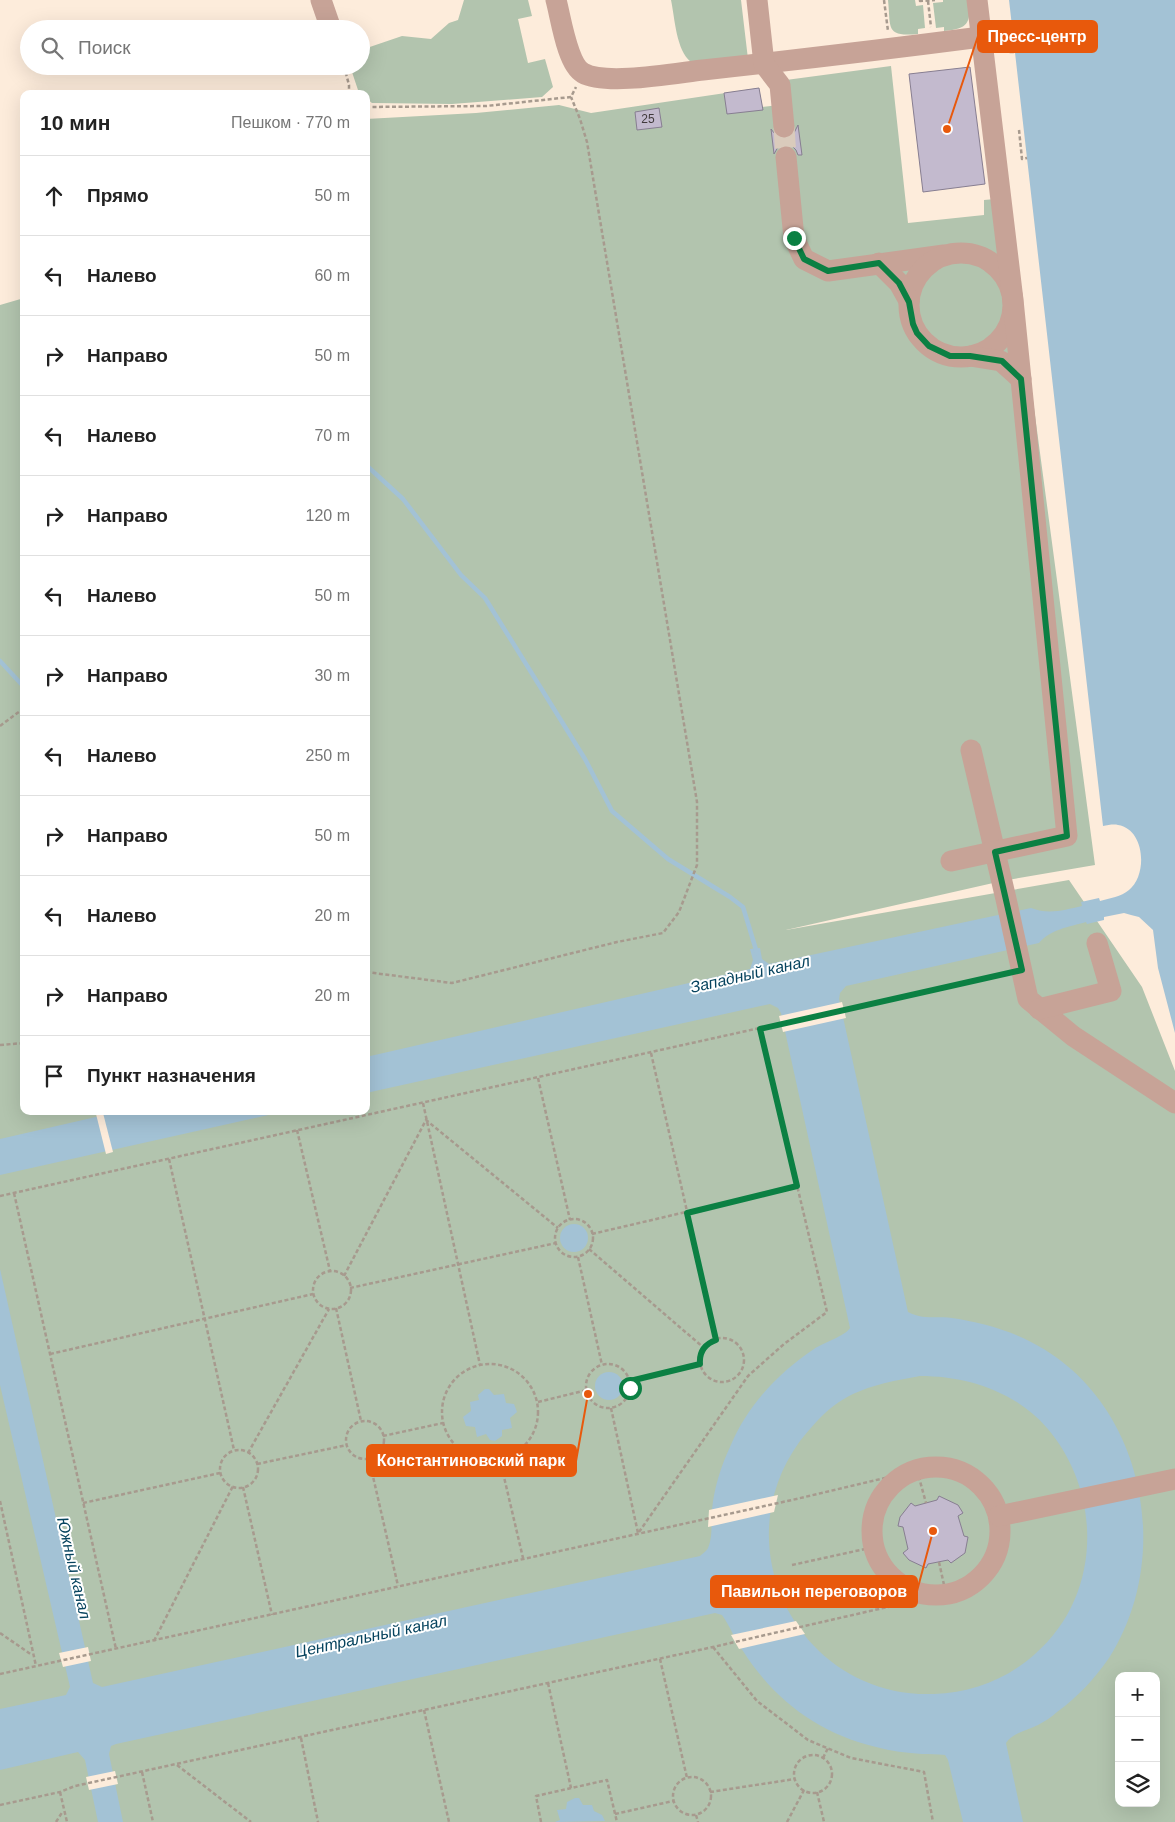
<!DOCTYPE html>
<html lang="ru">
<head>
<meta charset="utf-8">
<style>
	:root { --surface:#fff; --page:#f6f6f6; --text:#222; --muted:#767676; --line:#e0e0e0 }
	body { margin:0; font-family:Arial,sans-serif; background:var(--page); color:var(--text) }
	.controls { position:absolute; right:15px; bottom:15px; display:grid; overflow:hidden; border-radius:10px; box-shadow:0 5px 20px #0002 }
	.controls button { width:45px; height:45px; display:grid; place-items:center; padding:0; border:0; border-bottom:1px solid var(--line); background:var(--surface); color:var(--text); font:25px sans-serif }
	.stop { position:absolute; width:15px; height:15px; margin:-11px; border:4px solid #0b8043; border-radius:50%; background:#fff }
	.stop.end { background:#0b8043; border-color:#fff; box-shadow:0 1px 5px #0008 }
	.list { margin:0; padding:0; list-style:none }
	h2 { display:flex; justify-content:space-between; align-items:center; height:65px; margin:0; padding:0 20px; font-size:21px }
	h2 small { font-size:16px; font-weight:400; color:var(--muted) }
	.list li { display:grid; grid-template-columns:32px 1fr auto; gap:15px; align-items:center; box-sizing:border-box; height:80px; padding:0 20px; border-top:1px solid var(--line) }
	.list b { display:block; font-size:19px; white-space:nowrap }
	.list em { font-size:16px; font-style:normal; color:var(--muted) }
	.icon { flex:none; width:28px; height:28px; fill:none; stroke:currentColor; stroke-width:2; stroke-linecap:round; stroke-linejoin:round }
	.map { position:relative; flex:none; width:1175px; height:1822px; overflow:hidden }
	.search { position:absolute; background:var(--surface); box-shadow:0 5px 20px #0002; left:20px; top:20px; width:350px; height:55px; display:flex; align-items:center; gap:12px; box-sizing:border-box; padding:0 18px; border-radius:28px; color:var(--muted); font-size:19px }
	.panel { position:absolute; background:var(--surface); box-shadow:0 5px 20px #0002; left:20px; top:90px; width:350px; height:1025px; border-radius:10px }
	.map>svg:first-child { display:block }
	.green { fill:#b2c4ae; fill-rule:evenodd }
	.water { fill:#a3c2d5; fill-rule:evenodd }
	.pier { fill:#fdecdb }
	.lines { fill:none; stroke-linecap:round; stroke-linejoin:round }
	.stream { stroke:#a3c2d5; stroke-width:4.5 }
	.building { fill:#c3bace; stroke:#877e91 }
	.minor-tunnel { stroke:#dacbbc; stroke-width:21; stroke-dasharray:21 11; stroke-linecap:butt }
	.path { stroke:#a79a8e; stroke-width:2.5; stroke-dasharray:4 2.5; stroke-linecap:butt }
	.minor { stroke:#c7a397; stroke-width:21 }
	.route { stroke:#0b8043; stroke-width:6 }
	.labels { text-anchor:middle; dominant-baseline:central; stroke-width:4; stroke-linejoin:round; paint-order:stroke }
	.number-label { font-size:12px; fill:#413a3c }
	.water-label { font-size:16px; font-style:italic; fill:#06435e; stroke:#fff }
	.leader { fill:none; stroke:#e8590c; stroke-width:2 }
	.callout-dot { fill:#e8590c; stroke:#fff; stroke-width:2 }
	.callout { fill:#e8590c; stroke:#e8590c; stroke-width:2 }
	.callout-label { font-size:16px; text-anchor:middle; font-weight:bold; fill:#fff }
</style>
</head>
<body>
<div class="map">
<svg width="1175" height="1822" viewBox="0 0 1175 1822">
	<rect width="100%" height="100%" fill="#fdecdb"/>
	<g class="green">
		<path d="M464 0H528L532 16 518 19 528 63 545 59 553 87 542 97 452 104 372 103 366 98V94L359 93 350 66H361V50L402 36 431 39 449 23 458 20Z"/>
		<path d="M671 0H741L748 59 691 62C676 50 675 19 671 0Z"/>
		<path d="M888 0H915L916 6 923 5 925 28 918 29V34C885 37 891 28 888 0Z"/>
		<path d="M943 0H969C971 23 968 29 944 31V27L936 28 933 3 943 2Z"/>
		<path d="M891 66 908 223 984 215V200L1006 198 1095 865 1002 881 786 930 1069 880 1142 987 1175 1071V1822H0V305L24 298V1111H366V119L476 113 559 105 591 113 759 88 762 107 788 104 786 80ZM1119 1676H1156V1803H1119Z"/>
	</g>
	<g class="water">
		<path d="M1009 0H1175V1033L1158 968 1153 930 1139 917 1131 915 1124 913 1104 917V920L1087 924 1086 922C1069 927 1051 929 1039 943L846 986 840 993 839 999 908 1312C923 1320 935 1316 952 1318 979 1322 1006 1329 1031 1342 1144 1399 1175 1555 1109 1658 1095 1678 1078 1697 1057 1712 1052 1717 1045 1721 1038 1725 1028 1730 1012 1733 1006 1743L1023 1822H963L948 1760 945 1755C937 1754 930 1754 922 1754 907 1753 891 1751 876 1747 819 1733 775 1701 743 1651 735 1640 730 1626 722 1615L715 1613 116 1744 111 1746 109 1754 123 1822H98L85 1760 78 1752 0 1770V1709L66 1695 70 1687 0 1385V1269L93 1683 102 1687 700 1556C703 1553 707 1551 708 1548 713 1537 711 1521 712 1510 714 1488 721 1466 730 1447 747 1406 777 1374 814 1349 823 1343 845 1336 850 1328L781 1013 778 1008 770 1004 366 1093V1057L750 969 753 960 750 949 760 948 762 959 769 964 1031 908C1049 915 1064 910 1082 906L1081 902 1099 898 1100 901C1110 898 1121 897 1129 890 1148 875 1145 829 1118 825 1114 824 1108 825 1103 826ZM920 1376C966 1376 1015 1391 1047 1428 1103 1493 1102 1596 1035 1654 1007 1679 972 1693 934 1694 802 1699 721 1549 800 1441 811 1427 824 1412 839 1402 863 1386 892 1381 920 1376Z"/>
		<path d="M122 1111H286L0 1175V1139Z"/>
		<circle cx="574" cy="1238" r="14"/>
		<circle cx="609" cy="1386" r="14"/>
		<path d="M485 1389H489L494 1395 504 1394 506 1403 514 1404 517 1412 510 1418 512 1428 502 1430V1436L495 1441 490 1440 486 1434 477 1437 475 1427 466 1426 463 1417 471 1411 470 1402 479 1400 478 1395Z"/>
		<path d="M575 1798H579L583 1805H592L594 1811 602 1815 605 1821 555 1822 560 1820 557 1810 566 1809 567 1802Z"/>
	</g>
	<g class="pier">
		<path d="M842 1002 846 1018 783 1032 779 1016Z"/>
		<path d="M103 1113 113 1152 106 1154 96 1114Z"/>
		<path d="M778 1495 774 1512 708 1527 709 1510Z"/>
		<path d="M796 1621 805 1634 739 1649 731 1635Z"/>
		<path d="M88 1647 91 1661 63 1667 59 1653Z"/>
		<path d="M115 1771 118 1784 89 1790 86 1777Z"/>
	</g>
	<g class="lines">
		<g class="stream">
			<path d="M366 465 403 499 461 575 485 598 585 759 612 811 668 859 730 897 743 907 757 953"/>
			<path d="M0 661 24 687"/>
		</g>
	</g>
	<g class="building">
		<path d="M970 67 985 184 923 192 909 74Z"/>
		<path d="M759 88 763 110 727 114 724 93Z"/>
		<path d="M659 108 662 127 637 130 635 112Z"/>
		<path d="M798 125 802 155H798L796 150 792 146 785 145 778 147 774 154 771 129 778 138 786 139 792 137Z"/>
		<path d="M939 1496 958 1505 963 1513 958 1516 964 1536 968 1537 965 1553 951 1563 948 1560 928 1564 926 1568 909 1560 903 1553 908 1549 903 1527 898 1526 900 1517 911 1503 915 1506 937 1500Z"/>
	</g>
	<g class="lines">
		<path class="minor-tunnel" d="M784 127 786 157"/>
		<g class="path">
			<path d="M884 0 888 31"/>
			<path d="M920 0V1L935 0"/>
			<path d="M928 1 931 27"/>
			<path d="M1007 26 1010 52H1015"/>
			<path d="M344 66 349 85V94"/>
			<path d="M366 107 486 106 571 97 576 87"/>
			<path d="M1019 130 1022 159 1027 158"/>
			<path d="M0 726 24 708"/>
			<path d="M366 972 452 983 617 942 663 933 679 912 697 865V802L587 142 580 119 571 97"/>
			<path d="M0 1045 24 1043"/>
			<path d="M651 1053 716 1339"/>
			<path d="M538 1078 570 1220"/>
			<path d="M423 1103 480 1365"/>
			<path d="M297 1130 330 1271"/>
			<path d="M169 1159 234 1450"/>
			<path d="M14 1193 116 1649"/>
			<path d="M0 1196 1004 974"/>
			<circle cx="574" cy="1238" r="19"/>
			<path d="M592 1234 797 1186"/>
			<path d="M589 1249 704 1348"/>
			<path d="M578 1257 602 1365"/>
			<circle cx="332" cy="1290" r="19"/>
			<path d="M344 1276 426 1120 558 1228"/>
			<path d="M350 1288 556 1243"/>
			<path d="M336 1308 361 1421"/>
			<circle cx="722" cy="1360" r="22"/>
			<path d="M50 1354 313 1294"/>
			<circle cx="490" cy="1412" r="48"/>
			<circle cx="608" cy="1386" r="22"/>
			<path d="M630 1381 700 1364"/>
			<path d="M538 1402 587 1390"/>
			<path d="M611 1408 638 1533"/>
			<circle cx="365" cy="1440" r="19"/>
			<path d="M383 1436 443 1423"/>
			<circle cx="239" cy="1469" r="19"/>
			<path d="M248 1453 329 1309"/>
			<path d="M369 1459 398 1586"/>
			<path d="M500 1460 523 1558"/>
			<path d="M257 1464 347 1445"/>
			<path d="M917 1470 926 1503"/>
			<path d="M243 1487 272 1615"/>
			<path d="M0 1501 36 1666"/>
			<path d="M83 1503 220 1473"/>
			<path d="M639 1532 748 1376 784 1344 827 1312 760 1029"/>
			<path d="M939 1562 946 1594"/>
			<path d="M792 1565 874 1547"/>
			<path d="M0 1633 32 1655"/>
			<path d="M154 1641 233 1486"/>
			<path d="M713 1647 757 1701 808 1740 851 1758 924 1772 933 1822"/>
			<path d="M660 1659 687 1778"/>
			<path d="M0 1674 792 1500 910 1472"/>
			<path d="M548 1683 571 1788"/>
			<path d="M424 1710 449 1822"/>
			<path d="M301 1738 318 1822"/>
			<circle cx="813" cy="1774" r="19"/>
			<path d="M823 1758 828 1748"/>
			<path d="M177 1765 251 1822"/>
			<path d="M142 1772 153 1822"/>
			<circle cx="692" cy="1796" r="19"/>
			<path d="M60 1792 67 1822"/>
			<path d="M710 1792 795 1779"/>
			<path d="M817 1792 824 1822"/>
			<path d="M0 1805 60 1792 75 1786 713 1647 940 1595"/>
			<path d="M615 1814 673 1801"/>
			<path d="M696 1815 698 1822"/>
			<path d="M56 1822 63 1811"/>
			<path d="M541 1822 536 1796 607 1780 617 1822"/>
			<path d="M787 1822 804 1790"/>
		</g>
		<g class="minor">
			<path d="M321 0 331 29"/>
			<path d="M556 0C561 18 567 64 583 73 606 86 676 73 703 70 796 60 888 49 981 37"/>
			<path d="M757 0 764 64 780 85 784 127"/>
			<path d="M786 157 794 238 804 259 828 271 944 255"/>
			<circle cx="961" cy="305" r="52"/>
			<path d="M879 263 899 283 909 301"/>
			<path d="M970 356 1001 361 1021 379"/>
			<path d="M971 750 1006 899 1028 999 1073 1036 1175 1103"/>
			<path d="M951 861 1067 836 1013 300 977 0"/>
			<path d="M1039 1009 1111 991 1097 943"/>
			<circle cx="936" cy="1531" r="64"/>
			<path d="M999 1516 1175 1479"/>
		</g>
	</g>
	<g class="lines">
		<path class="route" d="M630 1388V1381L700 1364C699 1352 705 1344 716 1340L687 1213 797 1186 760 1029 1022 970 995 852 1067 836 1021 379 1002 361 970 356H950L929 346 917 333 913 324 909 302 899 283 879 263 828 271 804 259 794 238"/>
	</g>
	<g class="labels">
		<g class="number-label">
			<text x="648" y="119">25</text>
		</g>
		<g class="water-label">
			<text transform="translate(750 974) rotate(-13)">Западный канал</text>
			<text transform="translate(74 1568) rotate(77)">Южный канал</text>
			<text transform="translate(371 1636) rotate(-12)">Центральный канал</text>
		</g>
	</g>
	<path class="leader" d="M947 129L978 36M588 1394L576 1461M933 1531L917 1591"/>
	<g class="callout-dot">
		<circle cx="947" cy="129" r="5"/>
		<circle cx="588" cy="1394" r="5"/>
		<circle cx="933" cy="1531" r="5"/>
	</g>
	<g class="callout">
		<rect x="978" y="21" width="119" height="31" rx="5"/>
		<rect x="367" y="1445" width="209" height="31" rx="5"/>
		<rect x="711" y="1576" width="206" height="31" rx="5"/>
	</g>
	<g class="callout-label">
		<text x="1037" y="42">Пресс-центр</text>
		<text x="471" y="1466">Константиновский парк</text>
		<text x="814" y="1597">Павильон переговоров</text>
	</g>
</svg>
<div class="controls">
<button>+</button>
<button>−</button>
<button><svg class="icon" aria-label="layers" viewBox="0 0 24 24"><path d="M12 4l9 5-9 5-9-5zM3 14l9 5 9-5"/></svg></button>
</div>
<div class="stop" style="left:630px;top:1388px"></div>
<div class="stop end" style="left:794px;top:238px"></div>
<div class="search"><svg class="icon" aria-label="search" viewBox="0 0 24 24"><circle cx="10" cy="10" r="6"/><path d="M15 15l6 6"/></svg>Поиск</div>
<section class="panel">
<h2>10 мин<small>Пешком · 770 m</small></h2>
<ul class="list">
<li><svg class="icon" aria-label="ahead" viewBox="0 0 24 24"><path d="M12 20V5M6 11l6-6 6 6"/></svg><div><b>Прямо</b></div><em>50 m</em></li>
<li><svg class="icon" aria-label="left" viewBox="0 0 24 24"><path d="M17 20v-9H6M10 6l-5 5 5 5"/></svg><div><b>Налево</b></div><em>60 m</em></li>
<li><svg class="icon" aria-label="right" viewBox="0 0 24 24"><path d="M7 20v-9h11M14 6l5 5-5 5"/></svg><div><b>Направо</b></div><em>50 m</em></li>
<li><svg class="icon" aria-label="left" viewBox="0 0 24 24"><path d="M17 20v-9H6M10 6l-5 5 5 5"/></svg><div><b>Налево</b></div><em>70 m</em></li>
<li><svg class="icon" aria-label="right" viewBox="0 0 24 24"><path d="M7 20v-9h11M14 6l5 5-5 5"/></svg><div><b>Направо</b></div><em>120 m</em></li>
<li><svg class="icon" aria-label="left" viewBox="0 0 24 24"><path d="M17 20v-9H6M10 6l-5 5 5 5"/></svg><div><b>Налево</b></div><em>50 m</em></li>
<li><svg class="icon" aria-label="right" viewBox="0 0 24 24"><path d="M7 20v-9h11M14 6l5 5-5 5"/></svg><div><b>Направо</b></div><em>30 m</em></li>
<li><svg class="icon" aria-label="left" viewBox="0 0 24 24"><path d="M17 20v-9H6M10 6l-5 5 5 5"/></svg><div><b>Налево</b></div><em>250 m</em></li>
<li><svg class="icon" aria-label="right" viewBox="0 0 24 24"><path d="M7 20v-9h11M14 6l5 5-5 5"/></svg><div><b>Направо</b></div><em>50 m</em></li>
<li><svg class="icon" aria-label="left" viewBox="0 0 24 24"><path d="M17 20v-9H6M10 6l-5 5 5 5"/></svg><div><b>Налево</b></div><em>20 m</em></li>
<li><svg class="icon" aria-label="right" viewBox="0 0 24 24"><path d="M7 20v-9h11M14 6l5 5-5 5"/></svg><div><b>Направо</b></div><em>20 m</em></li>
<li><svg class="icon" aria-label="arrive" viewBox="0 0 24 24"><path d="M6 21V4h12l-3 4 3 4H6"/></svg><div><b>Пункт назначения</b></div></li>
</ul>
</section>
</div>
</body>
</html>
